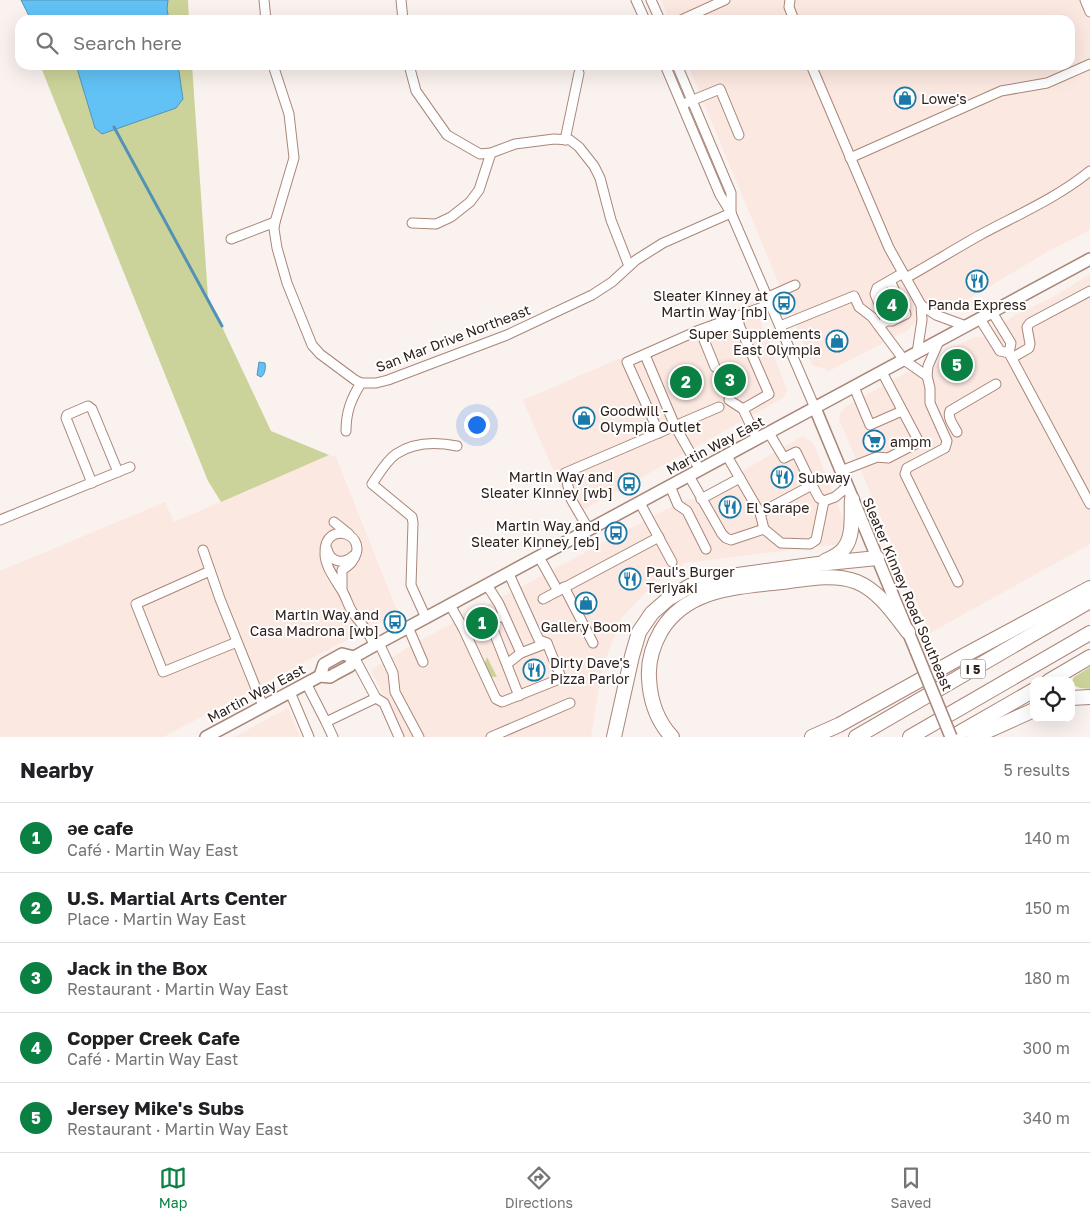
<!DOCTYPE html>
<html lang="en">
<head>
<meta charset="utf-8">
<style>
	:root { --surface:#fff; --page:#f6f6f6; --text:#202124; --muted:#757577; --line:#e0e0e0; --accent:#0b8043 }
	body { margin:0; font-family:"Golos Text",sans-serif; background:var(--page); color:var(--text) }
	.controls { position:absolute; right:15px; bottom:15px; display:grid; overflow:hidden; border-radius:10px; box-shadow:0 5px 20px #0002 }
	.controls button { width:45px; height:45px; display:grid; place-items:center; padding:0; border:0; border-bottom:1px solid var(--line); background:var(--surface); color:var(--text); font:25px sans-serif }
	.you { position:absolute; left:476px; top:424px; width:18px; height:18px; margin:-12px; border:4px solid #fff; border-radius:50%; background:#1a73e8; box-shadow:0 0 0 8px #1a73e833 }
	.badge { display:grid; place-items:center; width:32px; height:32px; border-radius:50%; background:var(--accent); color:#fff; font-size:16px; font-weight:700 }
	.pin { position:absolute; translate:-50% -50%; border:2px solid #fff; box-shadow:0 1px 5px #0006 }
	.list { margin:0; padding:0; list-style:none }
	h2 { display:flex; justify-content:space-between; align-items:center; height:65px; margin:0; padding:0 20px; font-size:21px }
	h2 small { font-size:16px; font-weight:400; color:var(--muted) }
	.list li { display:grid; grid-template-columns:32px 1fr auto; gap:15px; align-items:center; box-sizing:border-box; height:70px; padding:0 20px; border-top:1px solid var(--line) }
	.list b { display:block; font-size:19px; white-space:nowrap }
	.list p { margin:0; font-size:16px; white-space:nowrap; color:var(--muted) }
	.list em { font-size:16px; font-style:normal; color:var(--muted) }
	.icon { flex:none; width:28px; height:28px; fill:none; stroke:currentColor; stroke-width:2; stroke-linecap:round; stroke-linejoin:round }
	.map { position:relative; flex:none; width:1090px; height:737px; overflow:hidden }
	.search { position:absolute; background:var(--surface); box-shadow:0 5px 20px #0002; left:15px; right:15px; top:15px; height:55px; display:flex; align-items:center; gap:12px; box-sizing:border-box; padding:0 18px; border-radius:15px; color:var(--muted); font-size:19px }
	.sheet { height:415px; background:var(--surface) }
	nav { display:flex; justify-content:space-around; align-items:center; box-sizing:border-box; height:70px; border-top:1px solid var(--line); background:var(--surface); font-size:14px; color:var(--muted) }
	nav a { display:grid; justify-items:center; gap:2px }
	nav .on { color:var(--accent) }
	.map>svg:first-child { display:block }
	.built { fill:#fbe8e1 }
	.green { fill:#ccd39a }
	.water { fill:#62c2f5; stroke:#5392b4 }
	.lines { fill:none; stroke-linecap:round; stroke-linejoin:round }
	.stream { stroke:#5392b4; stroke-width:3 }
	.minor-tunnel { stroke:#d1c8c5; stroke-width:9; stroke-dasharray:9 4.5; stroke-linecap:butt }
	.minor-casing { stroke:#a98678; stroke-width:11 }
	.major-casing { stroke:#a98678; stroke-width:14 }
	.highway-casing { stroke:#a98678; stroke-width:16 }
	.minor { stroke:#fff; stroke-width:9 }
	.major { stroke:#fff; stroke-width:11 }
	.highway { stroke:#fff; stroke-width:14 }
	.major-bridge-casing { stroke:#a98678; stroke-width:14; stroke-linecap:butt }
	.major-bridge { stroke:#fff; stroke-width:11 }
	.labels { text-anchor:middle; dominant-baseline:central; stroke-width:4; stroke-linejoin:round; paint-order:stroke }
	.shield { fill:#fff; stroke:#6d6460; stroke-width:1 }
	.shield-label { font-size:12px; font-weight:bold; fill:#2f211c }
	.poi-label { font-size:14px; fill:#2f211c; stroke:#fff; text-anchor:start }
	.street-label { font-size:14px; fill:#2f211c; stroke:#fff }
</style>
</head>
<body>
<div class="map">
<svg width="1090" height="737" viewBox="0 0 1090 737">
	<rect width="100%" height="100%" fill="#faf2ef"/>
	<g class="built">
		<path d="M661 0H1090V230L1049 251 953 308 936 310 932 317 914 323 908 330 827 372 826 369 813 366 688 65H1070V20H669Z"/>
		<path d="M1090 274V544L930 633 842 426 839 420 840 413 845 407 907 372H913L918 375 932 369 952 348 974 337H983L1015 315 1053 297Z"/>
		<path d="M753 301 787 390 783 398 573 516 523 400Z"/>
		<path d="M803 437 812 442 815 447 844 521V534L840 544 685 563 654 584 621 618 602 669 591 737H404L371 670 412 645 680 502 697 498 799 438Z"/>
		<path d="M329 455 336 457 398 613 163 737H0V571L165 502 174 522Z"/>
		<path d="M288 708 300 737H234Z"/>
	</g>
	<g class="green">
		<path d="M168 0H188L189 20H169L167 9Z"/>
		<path d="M40 65H76L95 128 102 134 176 108 183 99 178 65H192L208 297 271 431 329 455 221 502 208 481Z"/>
		<path d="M487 657 497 677H485L482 671Z"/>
		<path d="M1090 667V689L1080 688 1073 685 1072 681 1074 677Z"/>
	</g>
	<g class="water">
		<path d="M21 0H168L167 9 169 20H31Z"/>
		<path d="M76 65H178L183 99 176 108 102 134 95 128Z"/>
		<path d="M259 362 265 363C266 367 265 375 261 377L257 375Z"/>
	</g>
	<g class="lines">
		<path class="stream" d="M114 127 222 326"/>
		<path class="minor-tunnel" d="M715 367 729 400"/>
		<g class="minor-casing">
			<g id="minor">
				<path d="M264 0 266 20"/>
				<path d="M401 0 403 20"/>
				<path d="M636 0 645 20"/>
				<path d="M651 0 660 20"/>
				<path d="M790 0 789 7 794 20"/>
				<path d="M1085 0 1090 12"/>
				<path d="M681 20 725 0"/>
				<path d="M273 65 289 114 294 158 275 222 274 229 277 248 287 283 312 345 320 354 355 380 361 383H376L388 380 507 335 592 295 612 282 636 260 663 243 731 213"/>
				<path d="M409 65 416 91 447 135 480 154 491 153 515 144 554 139 570 140 579 147 594 166 600 178 611 220 629 266"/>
				<path d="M665 65 720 195 731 213 815 408"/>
				<path d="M677 65 731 193V212"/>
				<path d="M811 65 889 248 921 305 922 320 917 353"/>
				<path d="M686 103 720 89 739 135"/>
				<path d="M565 140 579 73"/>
				<path d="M850 158 1001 91 1047 83 1090 64"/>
				<path d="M412 223 436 224 451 217 470 202 479 190 491 153"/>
				<path d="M231 239 275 222"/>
				<path d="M906 278C931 264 955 249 980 235 1017 215 1057 198 1090 171"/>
				<path d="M768 297 795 285"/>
				<path d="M921 305 936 315 966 326"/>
				<path d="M736 318 769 394 743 409"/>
				<path d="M980 319 1000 351 1009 353 1011 343 992 312"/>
				<path d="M886 321H892L906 314 890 281"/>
				<path d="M780 326 854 296 859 307 872 317 904 360 927 376"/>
				<path d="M879 326 886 321 875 294 877 288 903 273"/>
				<path d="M939 341 928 366 927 376 930 388V403L947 441 945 448 907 468 905 474 958 582"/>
				<path d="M1009 353 1090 504"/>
				<path d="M645 355 675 426 700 470"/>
				<path d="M1012 358 1029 348 1030 344 1027 327 1030 323 1090 291"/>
				<path d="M715 367 704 340 707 336 739 323"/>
				<path d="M854 387 870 425 902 411"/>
				<path d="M729 400 743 409 757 439"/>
				<path d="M346 431C346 412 351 399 361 383"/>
				<path d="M957 432C954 426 947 418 950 411L996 384"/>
				<path d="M659 433 627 362 697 331 771 304"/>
				<path d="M841 471 877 457 888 458 919 442 882 372"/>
				<path d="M689 476 722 534 726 538 731 540 764 529 760 513 727 456"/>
				<path d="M92 483 66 418 67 415 88 406 92 409 118 472"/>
				<path d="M812 485 819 498 824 501"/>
				<path d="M670 486 678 505 687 511 706 549"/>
				<path d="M701 499 740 478"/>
				<path d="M824 501 835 497 847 487"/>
				<path d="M640 503 672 562"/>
				<path d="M760 513 812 485 796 452 784 458 769 433"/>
				<path d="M0 520 130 467"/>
				<path d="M334 522 349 534"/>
				<path d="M764 529 781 543 810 544 816 540 824 501"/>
				<path d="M589 530 571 499 565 473 719 407"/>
				<path d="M327 549C330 562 343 565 353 556"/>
				<path d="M203 550 220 599 263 706"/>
				<path d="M539 557 558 591"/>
				<path d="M210 571 136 604 163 672 237 642"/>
				<path d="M487 585 499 604 521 653"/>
				<path d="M564 587 593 643"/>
				<path d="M342 590V570C345 568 348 566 351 563 374 534 323 518 325 554 325 566 335 579 341 589 346 596 348 606 353 613 357 619 362 623 365 629 369 634 372 640 375 646"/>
				<path d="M543 599 659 537"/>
				<path d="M450 605 463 628 496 699 502 702 557 680 560 675 547 643 539 640 509 574"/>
				<path d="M504 616 491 620 492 627 519 696"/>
				<path d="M426 618 411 585 413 523 412 517 372 484C379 474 386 461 396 454 414 442 437 442 457 446"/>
				<path d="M408 627 423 662"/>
				<path d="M463 628 483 617 491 620 487 626 467 636"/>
				<path d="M379 643 393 673 395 692 419 737"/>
				<path d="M354 657 376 698 384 703 399 737"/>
				<path d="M507 664 521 653 547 643"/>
				<path d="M306 683 326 722 376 698"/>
				<path d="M290 692 309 737"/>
				<path d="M326 722 333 737"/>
				<path d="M491 737 570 703"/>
			</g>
		</g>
		<g class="major-casing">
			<g id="major">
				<path d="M815 408 916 651"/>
				<path d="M320 676 324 664 342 654 354 657"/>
				<path d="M206 737 320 676 330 677 335 674 350 666 354 657 379 643 1090 259"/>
			</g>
		</g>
		<g class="highway-casing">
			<g id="highway">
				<path d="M825 561C832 558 841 554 845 547 854 535 851 513 852 499"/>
				<path d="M1049 681 1090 657"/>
				<path d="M1071 698 1090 697"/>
				<path d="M614 737 632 656 639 632 652 613 668 599 690 586 716 578 818 564 877 558"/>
				<path d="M672 737C657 721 650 700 649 678 648 662 653 645 661 631 687 588 738 587 782 582 806 579 834 573 857 582 879 591 894 614 908 632"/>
				<path d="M812 737 839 725 965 655 1090 588"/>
				<path d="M856 737 1090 601"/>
				<path d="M910 737 1090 633"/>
				<path d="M952 737 1034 690"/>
				<path d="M974 737 1034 710"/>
			</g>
		</g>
		<use href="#minor" class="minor"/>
		<use href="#major" class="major"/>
		<use href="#highway" class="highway"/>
		<g class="major-bridge-casing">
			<path id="major-bridge" d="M916 651 951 737"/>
		</g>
		<use href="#major-bridge" class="major-bridge"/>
	</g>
	<defs>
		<g id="shop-ring" transform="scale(1.125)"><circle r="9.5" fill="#fff" stroke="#1a79a6" stroke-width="1.5"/><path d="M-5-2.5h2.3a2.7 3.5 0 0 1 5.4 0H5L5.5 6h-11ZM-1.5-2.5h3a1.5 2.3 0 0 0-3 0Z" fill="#1a79a6"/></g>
		<g id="restaurant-ring" transform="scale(1.125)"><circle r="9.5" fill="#fff" stroke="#1a79a6" stroke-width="1.5"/><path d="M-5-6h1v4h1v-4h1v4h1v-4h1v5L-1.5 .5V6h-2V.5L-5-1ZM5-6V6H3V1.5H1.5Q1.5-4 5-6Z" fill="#1a79a6"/></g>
		<g id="bus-ring" transform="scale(1.125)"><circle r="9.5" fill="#fff" stroke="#1a79a6" stroke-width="1.5"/><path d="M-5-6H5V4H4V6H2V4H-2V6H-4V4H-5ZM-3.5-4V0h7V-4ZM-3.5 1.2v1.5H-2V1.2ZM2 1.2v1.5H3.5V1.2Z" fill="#1a79a6"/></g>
		<g id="supermarket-ring" transform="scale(1.125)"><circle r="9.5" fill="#fff" stroke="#1a79a6" stroke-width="1.5"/><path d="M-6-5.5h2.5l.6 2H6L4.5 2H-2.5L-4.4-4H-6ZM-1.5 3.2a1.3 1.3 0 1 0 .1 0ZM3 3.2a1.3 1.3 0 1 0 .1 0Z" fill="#1a79a6"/></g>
	</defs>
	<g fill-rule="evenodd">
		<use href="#shop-ring" x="905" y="98"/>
		<use href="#restaurant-ring" x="977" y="281"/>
		<use href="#bus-ring" x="784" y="303"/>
		<use href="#shop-ring" x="837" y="341"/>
		<use href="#shop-ring" x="584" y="418"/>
		<use href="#supermarket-ring" x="874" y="441"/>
		<use href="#restaurant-ring" x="782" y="477"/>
		<use href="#bus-ring" x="629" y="484"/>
		<use href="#restaurant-ring" x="730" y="507"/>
		<use href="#bus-ring" x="616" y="533"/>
		<use href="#restaurant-ring" x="630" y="579"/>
		<use href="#shop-ring" x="586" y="603"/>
		<use href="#bus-ring" x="395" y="622"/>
		<use href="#restaurant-ring" x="534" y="670"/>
	</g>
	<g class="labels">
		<rect class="shield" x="960.5" y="659.5" width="25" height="19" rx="4"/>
		<g class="shield-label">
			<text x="973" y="669">I 5</text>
		</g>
		<g class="poi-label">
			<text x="921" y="98">Lowe's</text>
			<text x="768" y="295" text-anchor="end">Sleater Kinney at<tspan x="768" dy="16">Martin Way [nb]</tspan></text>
			<text x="977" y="304" text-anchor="middle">Panda Express</text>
			<text x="821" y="333" text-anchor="end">Super Supplements<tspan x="821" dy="16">East Olympia</tspan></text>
			<text x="600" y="410">Goodwill -<tspan x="600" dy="16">Olympia Outlet</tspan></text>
			<text x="890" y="441">ampm</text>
			<text x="613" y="476" text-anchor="end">Martin Way and<tspan x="613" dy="16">Sleater Kinney [wb]</tspan></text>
			<text x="798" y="477">Subway</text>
			<text x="746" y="507">El Sarape</text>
			<text x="600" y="525" text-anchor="end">Martin Way and<tspan x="600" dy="16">Sleater Kinney [eb]</tspan></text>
			<text x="646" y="571">Paul's Burger<tspan x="646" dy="16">Teriyaki</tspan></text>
			<text x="379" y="614" text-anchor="end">Martin Way and<tspan x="379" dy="16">Casa Madrona [wb]</tspan></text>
			<text x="586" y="626" text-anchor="middle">Gallery Boom</text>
			<text x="550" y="662">Dirty Dave's<tspan x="550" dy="16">Pizza Parlor</tspan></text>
		</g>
		<g class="street-label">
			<text transform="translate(453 338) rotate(-21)">San Mar Drive Northeast</text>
			<text transform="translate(715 445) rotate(-28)">Martin Way East</text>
			<text transform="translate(908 594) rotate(67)">Sleater Kinney Road Southeast</text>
			<text transform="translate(256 693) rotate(-28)">Martin Way East</text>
		</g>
	</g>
</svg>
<div class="controls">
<button><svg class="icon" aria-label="locate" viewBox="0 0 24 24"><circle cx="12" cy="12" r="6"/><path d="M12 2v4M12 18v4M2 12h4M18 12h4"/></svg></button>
</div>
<div class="you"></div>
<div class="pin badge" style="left:482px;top:623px">1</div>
<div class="pin badge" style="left:686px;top:382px">2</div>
<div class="pin badge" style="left:730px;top:380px">3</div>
<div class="pin badge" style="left:892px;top:305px">4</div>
<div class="pin badge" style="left:957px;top:365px">5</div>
<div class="search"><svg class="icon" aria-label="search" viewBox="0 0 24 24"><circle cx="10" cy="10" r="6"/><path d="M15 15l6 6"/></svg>Search here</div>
</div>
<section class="sheet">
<h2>Nearby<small>5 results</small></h2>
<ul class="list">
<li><span class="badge">1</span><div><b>əe cafe</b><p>Café · Martin Way East</p></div><em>140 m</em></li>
<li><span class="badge">2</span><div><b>U.S. Martial Arts Center</b><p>Place · Martin Way East</p></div><em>150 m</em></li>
<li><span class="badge">3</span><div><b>Jack in the Box</b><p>Restaurant · Martin Way East</p></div><em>180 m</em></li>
<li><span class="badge">4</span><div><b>Copper Creek Cafe</b><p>Café · Martin Way East</p></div><em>300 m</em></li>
<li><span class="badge">5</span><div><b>Jersey Mike's Subs</b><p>Restaurant · Martin Way East</p></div><em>340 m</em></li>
</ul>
</section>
<nav>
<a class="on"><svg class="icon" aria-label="map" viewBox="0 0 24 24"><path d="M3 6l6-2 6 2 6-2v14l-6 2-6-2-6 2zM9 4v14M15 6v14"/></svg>Map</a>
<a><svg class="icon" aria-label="directions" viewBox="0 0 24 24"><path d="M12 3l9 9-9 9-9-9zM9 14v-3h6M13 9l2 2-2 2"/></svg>Directions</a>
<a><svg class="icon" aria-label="saved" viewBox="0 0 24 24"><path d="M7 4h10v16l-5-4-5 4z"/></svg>Saved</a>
</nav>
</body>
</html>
